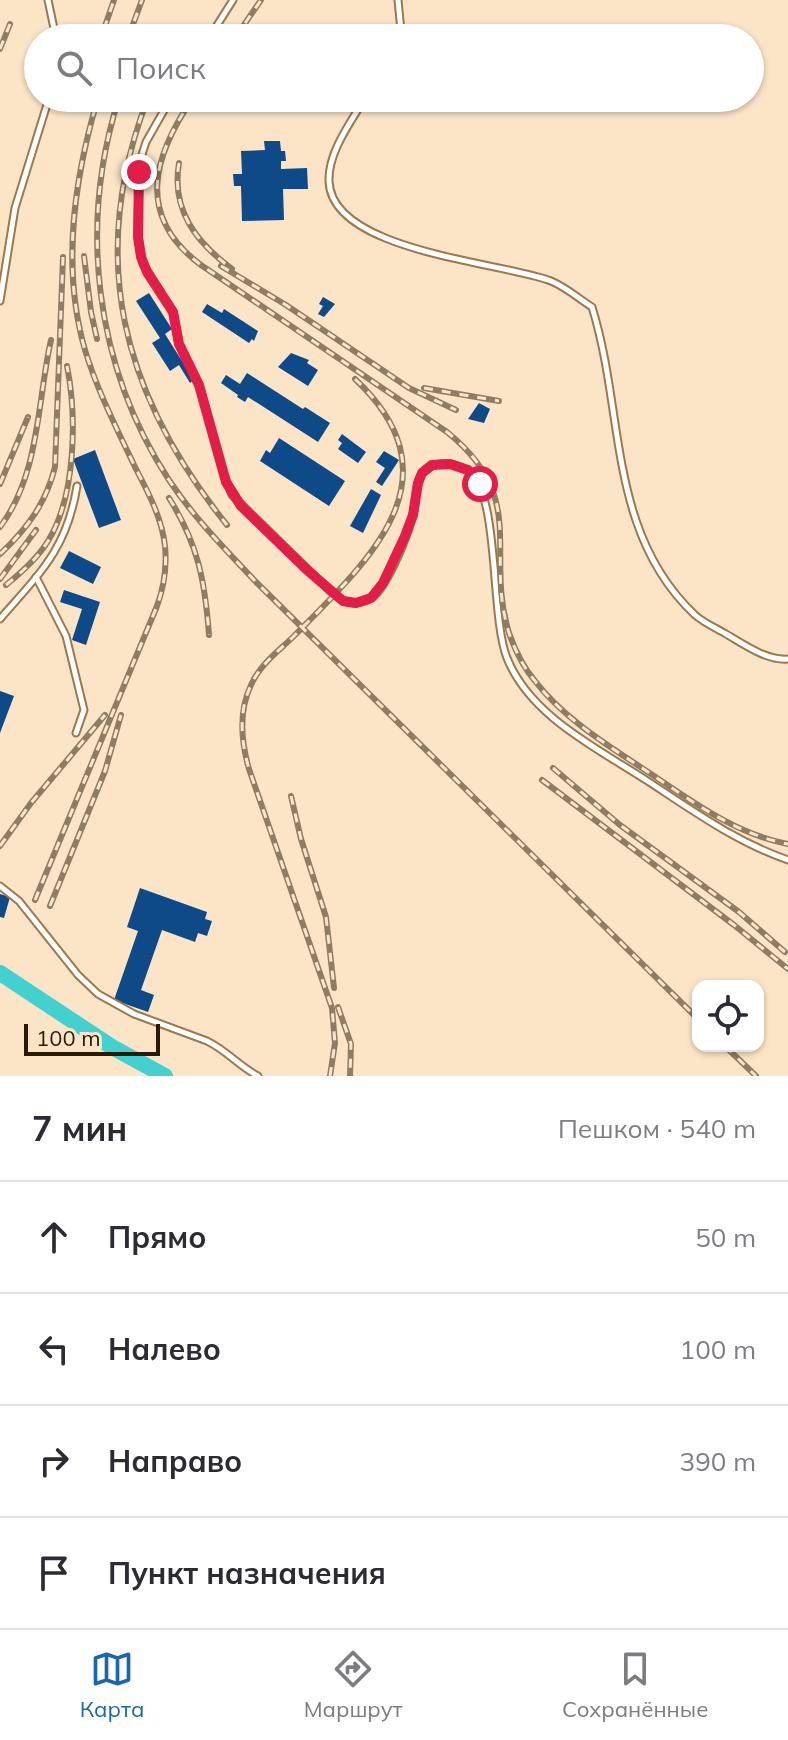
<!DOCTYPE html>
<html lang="ru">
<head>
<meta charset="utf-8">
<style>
	:root { --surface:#fff; --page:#f7f7f7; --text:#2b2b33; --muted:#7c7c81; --line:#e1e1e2; --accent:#1a65b4 }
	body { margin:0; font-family:Mulish,sans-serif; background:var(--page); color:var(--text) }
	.controls { position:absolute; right:24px; bottom:24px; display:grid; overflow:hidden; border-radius:16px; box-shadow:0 2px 6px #0004 }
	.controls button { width:72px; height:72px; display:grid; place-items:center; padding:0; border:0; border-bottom:2px solid var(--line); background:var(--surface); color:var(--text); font:40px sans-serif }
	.scale { position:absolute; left:24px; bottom:20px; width:136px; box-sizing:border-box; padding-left:8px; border:4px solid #281a06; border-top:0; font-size:22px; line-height:28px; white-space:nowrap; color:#281a06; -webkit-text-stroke:6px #fce5c7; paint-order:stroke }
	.stop { position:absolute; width:24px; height:24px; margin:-18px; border:6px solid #e11d48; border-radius:50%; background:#fff }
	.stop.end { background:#e11d48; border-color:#fff; box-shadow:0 2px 8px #0008 }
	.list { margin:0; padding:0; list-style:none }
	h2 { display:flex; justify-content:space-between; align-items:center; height:104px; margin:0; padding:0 32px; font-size:34px }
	h2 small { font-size:26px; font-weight:400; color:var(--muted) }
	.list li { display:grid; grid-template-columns:52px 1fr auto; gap:24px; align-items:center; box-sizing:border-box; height:112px; padding:0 32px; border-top:2px solid var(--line) }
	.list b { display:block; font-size:30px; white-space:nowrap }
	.list em { font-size:26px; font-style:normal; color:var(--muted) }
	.icon { flex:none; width:44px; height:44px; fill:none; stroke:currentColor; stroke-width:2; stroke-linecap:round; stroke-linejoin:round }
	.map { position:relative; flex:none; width:788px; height:1076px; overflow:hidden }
	.search { position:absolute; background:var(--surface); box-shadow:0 2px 6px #0004; left:24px; right:24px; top:24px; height:88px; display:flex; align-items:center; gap:20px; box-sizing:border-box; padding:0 28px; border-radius:44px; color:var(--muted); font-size:30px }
	.sheet { height:552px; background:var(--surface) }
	nav { display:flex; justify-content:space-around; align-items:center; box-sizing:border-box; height:112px; border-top:2px solid var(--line); background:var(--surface); font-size:22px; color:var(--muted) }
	nav a { display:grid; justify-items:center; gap:4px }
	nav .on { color:var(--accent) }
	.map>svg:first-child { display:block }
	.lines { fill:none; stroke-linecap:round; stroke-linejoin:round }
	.river { stroke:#43d1cf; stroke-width:16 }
	.building { fill:#0f4a88 }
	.service-casing { stroke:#9c794a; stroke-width:9 }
	.service { stroke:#fff; stroke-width:5 }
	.rail-casing { stroke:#8e7c63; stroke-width:6 }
	.rail { stroke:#fce5c7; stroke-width:3; stroke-dasharray:9; stroke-linecap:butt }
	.route { stroke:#e11d48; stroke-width:10 }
</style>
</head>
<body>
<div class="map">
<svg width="788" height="1076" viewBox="0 0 788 1076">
	<rect width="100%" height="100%" fill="#fce5c7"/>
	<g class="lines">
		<path class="river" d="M0 973 112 1047 165 1076"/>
	</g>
	<g class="building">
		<path d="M264 141H280L281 151H285L286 161H281V169L307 168 308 189H283L284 220 242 221 241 186H234L233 174H242L241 151 265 150Z"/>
		<path d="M149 293 172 329 165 334 194 380 190 383 179 365 170 371 152 343 160 338 136 301Z"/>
		<path d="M323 297 335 304 324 317 318 314 323 306 319 304Z"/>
		<path d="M207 304 222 313 224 309 258 331 254 341 252 339 249 343 202 312Z"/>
		<path d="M291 353 309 360 307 363 318 370 308 386 278 367Z"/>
		<path d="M247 373 303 409 305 407 330 423 318 442 248 397 245 402 237 397 238 395 221 383 226 375 240 384Z"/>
		<path d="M479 403 490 409 484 423 468 419Z"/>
		<path d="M342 434 366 452 358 463 338 449 342 443 338 440Z"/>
		<path d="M279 438 345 481 329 506 260 461 266 450 270 453Z"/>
		<path d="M95 450 121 520 99 528 73 459Z"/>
		<path d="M384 451 399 460 382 486 376 482 385 468 376 462Z"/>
		<path d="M371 489 381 495 363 533 350 526Z"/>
		<path d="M69 551 101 567 93 584 60 568Z"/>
		<path d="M64 590 100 602 86 645 72 640 82 609 60 602Z"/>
		<path d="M0 691 14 696 0 733Z"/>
		<path d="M140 888 207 912 205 919 212 921 207 936 198 933 195 942 162 930 141 990 154 995 148 1012 114 1000 138 931 127 927Z"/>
		<path d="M0 894 10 897 4 918 0 917Z"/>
	</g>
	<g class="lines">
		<g class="service-casing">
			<g id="service">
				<path d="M48 0 56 38"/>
				<path d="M209 38 233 0"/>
				<path d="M397 38 401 31 398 0"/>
				<path d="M171 98 146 142 139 164 138 237 143 264 173 312 179 344 199 385 224 475 232 495 329 590C337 596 344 604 355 603 363 603 372 599 377 593 392 575 409 533 414 510 416 499 415 485 421 475 431 459 456 462 469 472 500 495 490 615 507 658 530 716 597 748 646 780 692 810 736 842 788 860"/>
				<path d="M365 98C351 122 328 152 329 181 331 252 502 262 551 281 566 287 579 299 592 307 625 413 607 532 695 615 704 623 716 628 726 634 743 644 767 661 788 659"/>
				<path d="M0 301 15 208 49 98"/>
				<path d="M36 577 66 636 84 710 76 733"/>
				<path d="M0 619C40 573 67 549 77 486"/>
				<path d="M0 886 19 901 78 975 98 994 134 1014 207 1041C226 1050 239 1066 258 1076"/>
			</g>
		</g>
		<use href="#service" class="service"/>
		<g class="rail-casing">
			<g id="rail">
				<path d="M104 29 114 0"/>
				<path d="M128 38 142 0"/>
				<path d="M235 38 261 0"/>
				<path d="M0 49 10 24"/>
				<path d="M119 98C78 226 95 367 169 480 194 518 225 549 256 582L698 1019"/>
				<path d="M148 98C86 258 122 394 227 525"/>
				<path d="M193 98C153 156 135 216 201 265L447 432C530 499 484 552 509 633 515 650 523 667 535 681 564 719 609 746 648 772 692 801 735 834 788 844"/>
				<path d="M179 163C171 210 196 242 232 269"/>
				<path d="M84 256 91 312 97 339"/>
				<path d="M221 266 286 305 409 388 456 410"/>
				<path d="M424 388 499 401"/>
				<path d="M0 484 28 417"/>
				<path d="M169 498C198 544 205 581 209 635"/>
				<path d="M0 527C40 474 37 402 51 340"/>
				<path d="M0 554C27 529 46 503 55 467L63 257"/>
				<path d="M0 579 36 530"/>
				<path d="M6 585C22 572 38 558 48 541 76 496 77 416 67 366"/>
				<path d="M553 768 620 825 739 912 785 952"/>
				<path d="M542 780 734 925 788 969"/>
				<path d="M291 796 301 839 326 917 334 988"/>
				<path d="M0 846 31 803 105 715"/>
				<path d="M35 900 157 606C164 587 167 567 165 546 162 518 148 492 135 467 117 429 97 390 85 350 61 267 74 179 98 98"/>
				<path d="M50 906 105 771 121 715"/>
				<path d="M338 1007 351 1044 350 1076"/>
				<path d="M725 1046 756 1076"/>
				<path d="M330 1076 335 1043 332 1008 249 769C241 741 238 712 251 685 261 663 279 651 295 635 371 558 460 478 355 379"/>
			</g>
		</g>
		<use href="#rail" class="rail"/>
	</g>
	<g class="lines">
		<path class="route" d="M139 172 138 237 141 257 147 272 173 312 179 344 199 385 226 482 241 506 306 569 343 601 356 603 371 598 383 583 405 536 413 515 418 483 422 473 432 465 450 464 468 470 480 484"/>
	</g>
</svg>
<div class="controls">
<button><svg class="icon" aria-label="locate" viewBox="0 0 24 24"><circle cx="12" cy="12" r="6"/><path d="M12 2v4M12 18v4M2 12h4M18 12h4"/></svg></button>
</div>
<div class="scale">100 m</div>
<div class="stop" style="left:480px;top:484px"></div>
<div class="stop end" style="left:139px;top:172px"></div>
<div class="search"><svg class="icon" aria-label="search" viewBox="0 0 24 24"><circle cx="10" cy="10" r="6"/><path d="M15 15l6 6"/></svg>Поиск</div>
</div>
<section class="sheet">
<h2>7 мин<small>Пешком · 540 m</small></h2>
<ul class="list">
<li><svg class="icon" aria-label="ahead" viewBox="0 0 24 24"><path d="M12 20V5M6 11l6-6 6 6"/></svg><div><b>Прямо</b></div><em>50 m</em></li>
<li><svg class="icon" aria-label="left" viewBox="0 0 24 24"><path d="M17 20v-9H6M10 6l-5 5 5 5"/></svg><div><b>Налево</b></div><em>100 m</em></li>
<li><svg class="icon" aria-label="right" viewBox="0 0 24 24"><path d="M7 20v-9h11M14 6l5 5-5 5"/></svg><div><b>Направо</b></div><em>390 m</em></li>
<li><svg class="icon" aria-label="arrive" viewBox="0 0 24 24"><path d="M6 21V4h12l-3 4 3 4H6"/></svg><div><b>Пункт назначения</b></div></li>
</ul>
</section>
<nav>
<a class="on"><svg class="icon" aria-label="map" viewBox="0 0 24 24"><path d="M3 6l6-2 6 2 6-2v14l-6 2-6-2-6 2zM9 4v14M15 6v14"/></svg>Карта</a>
<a><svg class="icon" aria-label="directions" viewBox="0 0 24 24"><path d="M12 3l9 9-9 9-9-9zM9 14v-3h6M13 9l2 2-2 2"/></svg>Маршрут</a>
<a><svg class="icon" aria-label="saved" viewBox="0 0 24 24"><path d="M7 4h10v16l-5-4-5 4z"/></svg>Сохранённые</a>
</nav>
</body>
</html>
